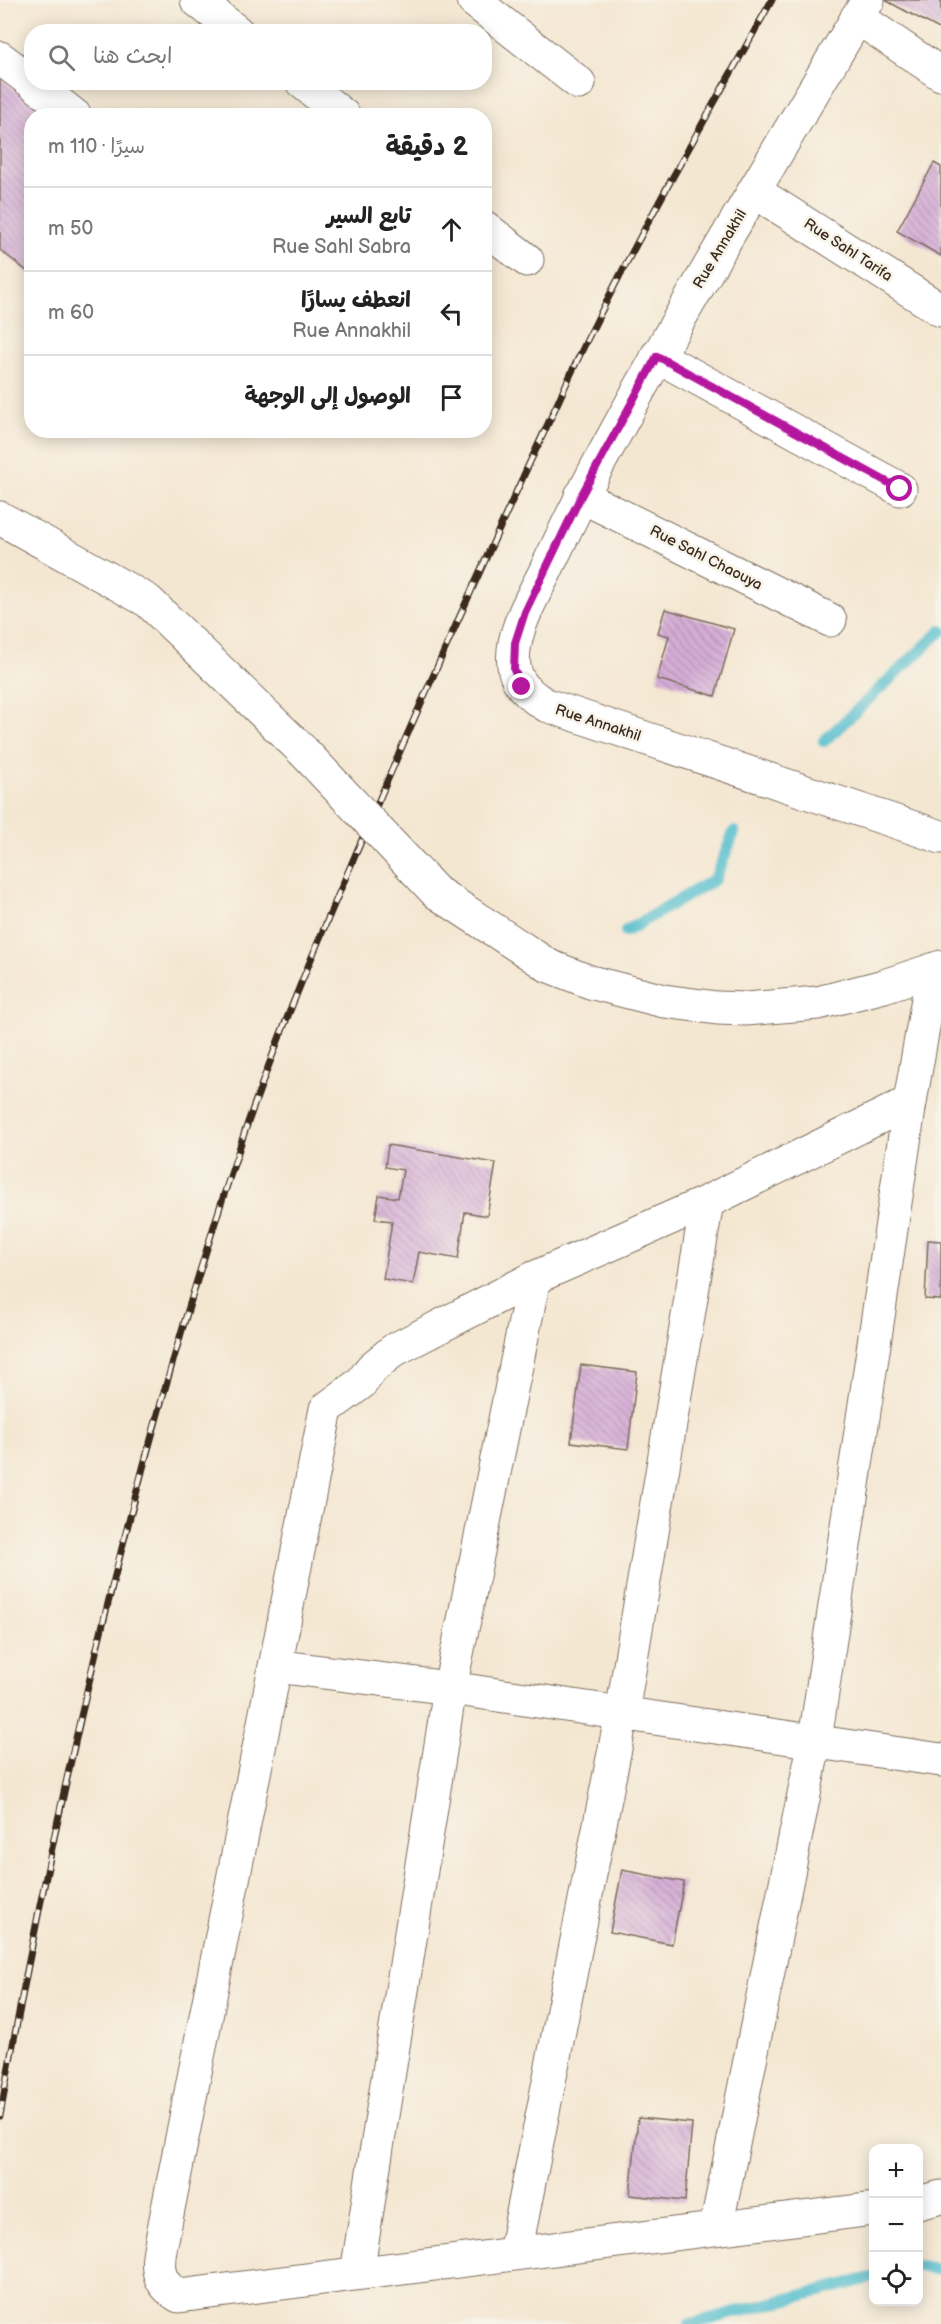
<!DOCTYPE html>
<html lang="ar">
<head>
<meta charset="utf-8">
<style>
	:root { --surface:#fff; --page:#f2f2f2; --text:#222; --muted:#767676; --line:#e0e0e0 }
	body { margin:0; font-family:"Balsamiq Sans","Playpen Sans Arabic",sans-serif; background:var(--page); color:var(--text); direction:rtl }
	.controls { position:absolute; right:18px; bottom:18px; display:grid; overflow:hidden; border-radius:12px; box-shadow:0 3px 15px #0003 }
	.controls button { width:54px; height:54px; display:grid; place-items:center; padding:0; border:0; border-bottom:2px solid var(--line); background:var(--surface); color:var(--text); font:30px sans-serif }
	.stop { position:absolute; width:18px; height:18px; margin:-14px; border:4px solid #b5179e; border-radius:50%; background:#fff }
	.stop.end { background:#b5179e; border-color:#fff; box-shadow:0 2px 6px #0008 }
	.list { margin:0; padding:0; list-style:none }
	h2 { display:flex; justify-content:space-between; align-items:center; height:78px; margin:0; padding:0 24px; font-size:26px }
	h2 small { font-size:20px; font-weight:400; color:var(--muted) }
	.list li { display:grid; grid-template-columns:39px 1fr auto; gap:18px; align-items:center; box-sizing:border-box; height:84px; padding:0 24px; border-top:2px solid var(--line) }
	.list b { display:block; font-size:22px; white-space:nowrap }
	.list p { margin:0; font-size:20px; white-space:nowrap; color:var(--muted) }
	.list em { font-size:20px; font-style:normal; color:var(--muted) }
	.icon { flex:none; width:33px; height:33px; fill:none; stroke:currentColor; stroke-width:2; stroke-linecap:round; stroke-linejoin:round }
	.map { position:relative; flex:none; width:941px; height:2324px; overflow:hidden; direction:ltr }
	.search { position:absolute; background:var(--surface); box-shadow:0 3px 15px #0003; left:24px; top:24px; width:468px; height:66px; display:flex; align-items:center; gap:15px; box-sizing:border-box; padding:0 21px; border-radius:24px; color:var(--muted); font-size:22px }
	.panel { position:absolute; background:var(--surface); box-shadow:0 3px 15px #0003; left:24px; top:108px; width:468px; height:330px; border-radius:24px; direction:rtl }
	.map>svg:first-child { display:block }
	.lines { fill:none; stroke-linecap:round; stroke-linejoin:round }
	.stream { stroke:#52becd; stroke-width:12 }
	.building { fill:url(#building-back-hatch) }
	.minor-casing { stroke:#7c6c5d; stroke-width:35 }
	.tertiary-casing { stroke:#7c6c5d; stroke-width:35 }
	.minor { stroke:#fff; stroke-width:33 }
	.tertiary { stroke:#fff; stroke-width:33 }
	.rail-casing { stroke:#3b2a1e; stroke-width:7 }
	.rail { stroke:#f7f3e8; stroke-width:4.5; stroke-dasharray:14; stroke-linecap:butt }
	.tertiary-bridge-casing { stroke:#7c6c5d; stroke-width:35; stroke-linecap:butt }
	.tertiary-bridge { stroke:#fff; stroke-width:33 }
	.route { stroke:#b5179e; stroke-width:8 }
	.labels { text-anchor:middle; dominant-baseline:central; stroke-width:5; stroke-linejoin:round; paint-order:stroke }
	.street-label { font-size:15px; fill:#3b2a1e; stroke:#f7f3e8 }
</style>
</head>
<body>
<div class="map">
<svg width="941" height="2324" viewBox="0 0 941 2324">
	<defs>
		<pattern id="building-back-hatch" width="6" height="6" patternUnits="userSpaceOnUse" patternTransform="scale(1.5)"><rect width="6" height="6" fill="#d6aed7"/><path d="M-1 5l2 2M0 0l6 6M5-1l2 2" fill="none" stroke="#af8eae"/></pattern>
	</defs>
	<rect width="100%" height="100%" fill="#f7f3e8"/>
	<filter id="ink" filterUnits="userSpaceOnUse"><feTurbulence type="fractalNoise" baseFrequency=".0167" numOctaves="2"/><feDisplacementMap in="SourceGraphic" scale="12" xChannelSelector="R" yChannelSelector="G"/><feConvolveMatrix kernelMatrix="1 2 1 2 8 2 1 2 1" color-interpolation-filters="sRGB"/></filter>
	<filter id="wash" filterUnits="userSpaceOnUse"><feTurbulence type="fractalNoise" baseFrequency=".008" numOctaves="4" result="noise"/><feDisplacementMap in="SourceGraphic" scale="24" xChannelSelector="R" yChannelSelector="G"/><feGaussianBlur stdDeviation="1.35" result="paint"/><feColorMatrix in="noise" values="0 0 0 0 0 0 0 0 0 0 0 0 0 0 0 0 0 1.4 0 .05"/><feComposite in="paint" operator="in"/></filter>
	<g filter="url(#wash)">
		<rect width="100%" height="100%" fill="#f4e7d2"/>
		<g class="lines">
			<g class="stream">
				<path d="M824 741 941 631"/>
				<path d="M626 931 715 879 734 832"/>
				<path d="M918 2266 941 2270"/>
				<path d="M690 2324 874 2277"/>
			</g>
		</g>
		<g id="blocks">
			<g class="building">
				<path d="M885 0H941V30Z"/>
				<path d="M0 77 48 116H32V275L0 250Z"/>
				<path d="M934 163 941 167V256L897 231Z"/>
				<path d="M665 609 734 629 715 696 657 679 669 636 658 633Z"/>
				<path d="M388 1145 496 1163 487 1216 465 1212 458 1259 419 1252 413 1284 383 1279 392 1221 375 1219 379 1195 398 1198 403 1170 385 1167Z"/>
				<path d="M928 1240 941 1241V1300L925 1299Z"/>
				<path d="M581 1365 637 1372 628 1449 571 1442Z"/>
				<path d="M622 1870 684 1882 672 1944 610 1932Z"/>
				<path d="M638 2118 692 2123 685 2201 630 2195Z"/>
			</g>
		</g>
	</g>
	<g filter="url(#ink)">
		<use href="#blocks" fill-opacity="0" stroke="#7c6c5d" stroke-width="1.5"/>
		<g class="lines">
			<g class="minor-casing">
				<g id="minor">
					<path d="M197 0 237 32"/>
					<path d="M473 0 579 83"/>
					<path d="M857 17 941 74"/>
					<path d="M0 58 32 82"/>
					<path d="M32 82 75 116"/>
					<path d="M302 82 344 116"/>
					<path d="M754 191 941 310"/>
					<path d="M484 227 527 260"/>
					<path d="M657 356 900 489"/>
					<path d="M581 496 830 620"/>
					<path d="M275 1666 450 1688 941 1760"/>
					<path d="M918 2203 941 2197"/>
					<path d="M874 2209 179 2296C148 2278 160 2254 165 2224L326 1409 361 1383 372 1368 394 1350 534 1278 707 1202 910 1102"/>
					<path d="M716 2228 815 1740 910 1102 933 970"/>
					<path d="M515 2253 622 1713 707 1202"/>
					<path d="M357 2273 450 1688 534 1278"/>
				</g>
			</g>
			<g class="tertiary-casing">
				<g id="tertiary">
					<path d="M868 0C778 151 687 300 604 454 583 493 564 532 545 572 534 594 520 618 515 643 509 674 520 690 546 705L941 837"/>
					<path d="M0 518 148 601 303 751"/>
					<path d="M436 892 549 966 590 982 664 1001 717 1008 746 1009 818 1003 884 986 941 967"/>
				</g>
			</g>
			<use href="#minor" class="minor"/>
			<use href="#tertiary" class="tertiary"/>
			<g class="rail-casing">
				<path id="rail" d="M0 2116C59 1783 136 1454 244 1134 287 1008 342 887 394 765 438 664 483 564 529 464 549 423 567 381 587 340 644 225 709 112 772 0"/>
			</g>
			<use href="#rail" class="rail"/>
			<g class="tertiary-bridge-casing">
				<path id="tertiary-bridge" d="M303 751 436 892"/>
			</g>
			<use href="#tertiary-bridge" class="tertiary-bridge"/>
		</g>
	</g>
	<g class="lines" filter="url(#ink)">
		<path class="route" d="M522 687 514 670 515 643 525 612 581 496 657 356 900 489"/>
	</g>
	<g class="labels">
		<g class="street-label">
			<text transform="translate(720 249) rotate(-59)">Rue Annakhil</text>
			<text transform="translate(848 250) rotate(33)">Rue Sahl Tarifa</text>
			<text transform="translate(706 558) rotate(27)">Rue Sahl Chaouya</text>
			<text transform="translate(598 723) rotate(18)">Rue Annakhil</text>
		</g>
	</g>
</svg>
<div class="controls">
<button>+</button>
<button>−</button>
<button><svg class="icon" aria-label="locate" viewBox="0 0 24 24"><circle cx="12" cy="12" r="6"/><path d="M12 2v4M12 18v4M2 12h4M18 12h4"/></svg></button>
</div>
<div class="stop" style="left:900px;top:489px"></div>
<div class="stop end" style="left:522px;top:687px"></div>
<div class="search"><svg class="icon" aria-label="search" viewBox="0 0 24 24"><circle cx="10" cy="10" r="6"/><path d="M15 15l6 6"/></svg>ابحث هنا</div>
<section class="panel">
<h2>2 دقيقة<small>سيرًا · 110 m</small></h2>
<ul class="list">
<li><svg class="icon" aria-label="ahead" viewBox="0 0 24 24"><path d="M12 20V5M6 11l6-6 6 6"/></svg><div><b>تابع السير</b><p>Rue Sahl Sabra</p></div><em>50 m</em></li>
<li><svg class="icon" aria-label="left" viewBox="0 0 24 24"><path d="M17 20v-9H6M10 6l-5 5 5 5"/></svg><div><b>انعطف يسارًا</b><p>Rue Annakhil</p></div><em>60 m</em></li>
<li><svg class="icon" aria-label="arrive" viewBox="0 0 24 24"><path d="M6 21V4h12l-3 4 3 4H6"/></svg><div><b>الوصول إلى الوجهة</b></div></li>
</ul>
</section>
</div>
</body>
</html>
